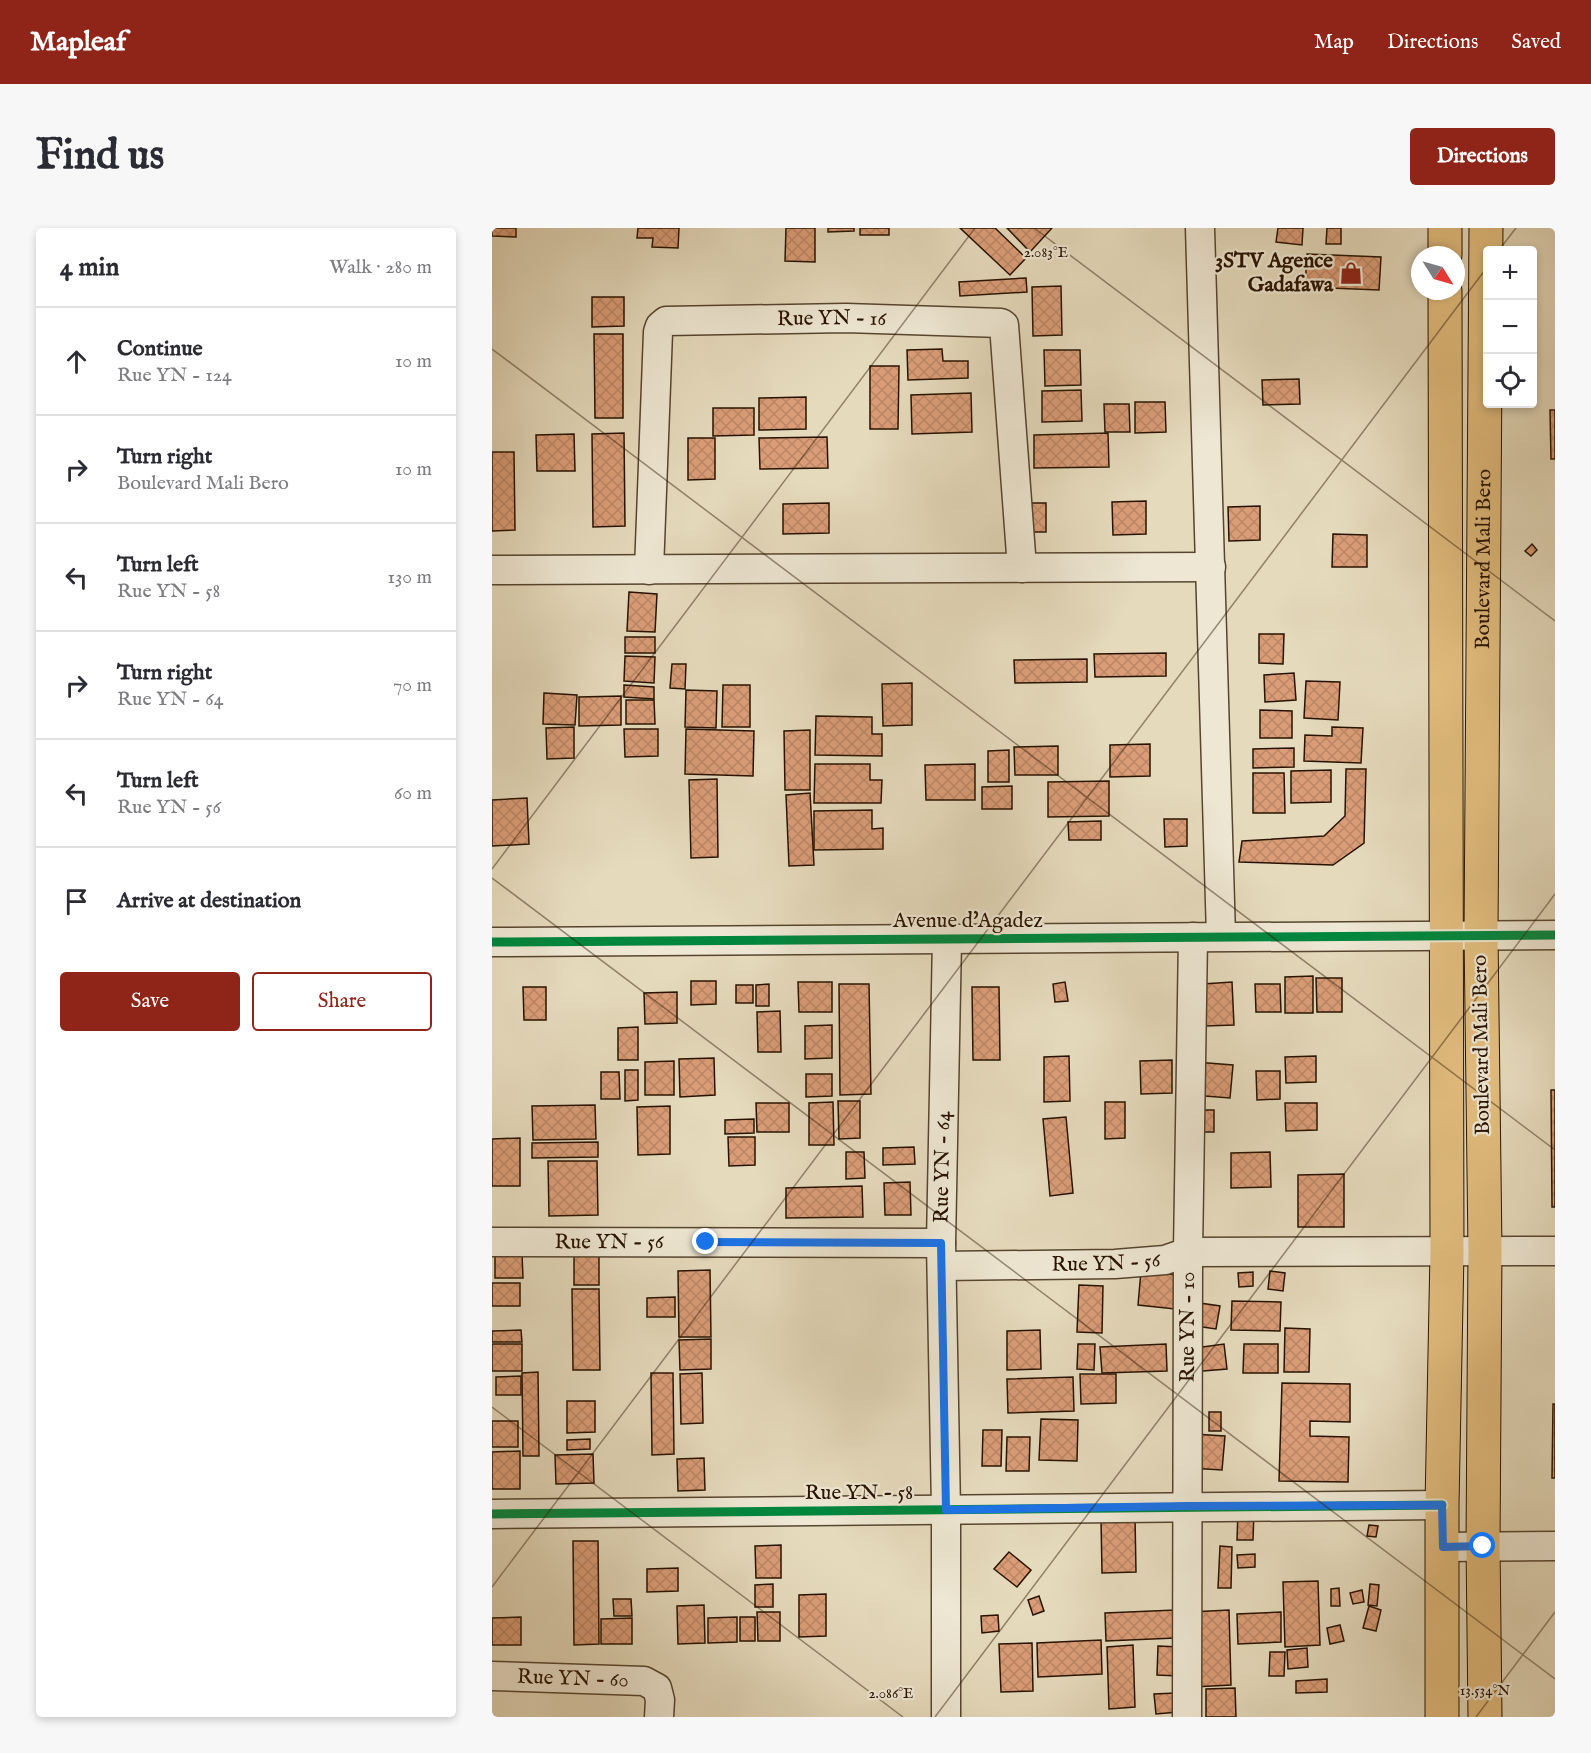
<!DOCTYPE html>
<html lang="en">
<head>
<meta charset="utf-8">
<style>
	:root { --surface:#fff; --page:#f7f7f7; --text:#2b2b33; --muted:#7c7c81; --line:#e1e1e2; --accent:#8f2418 }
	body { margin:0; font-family:"IM FELL English",serif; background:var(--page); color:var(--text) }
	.controls { position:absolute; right:18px; top:18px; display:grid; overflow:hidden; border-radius:6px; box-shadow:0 3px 9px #0003 }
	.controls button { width:54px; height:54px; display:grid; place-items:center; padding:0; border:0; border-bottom:2px solid var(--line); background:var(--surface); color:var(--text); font:30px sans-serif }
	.compass { position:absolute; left:919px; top:18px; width:54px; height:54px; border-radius:50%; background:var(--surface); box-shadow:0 3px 9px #0003; rotate:127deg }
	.stop { position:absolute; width:18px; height:18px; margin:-14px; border:4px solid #1a73e8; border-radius:50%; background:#fff }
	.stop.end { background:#1a73e8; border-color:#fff; box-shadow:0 2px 6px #0008 }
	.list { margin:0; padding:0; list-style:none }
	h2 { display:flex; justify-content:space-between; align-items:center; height:78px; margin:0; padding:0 24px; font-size:26px }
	h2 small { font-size:20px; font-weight:400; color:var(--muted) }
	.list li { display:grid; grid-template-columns:39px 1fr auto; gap:18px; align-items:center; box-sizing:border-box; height:108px; padding:0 24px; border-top:2px solid var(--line) }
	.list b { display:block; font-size:22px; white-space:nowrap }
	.list p { margin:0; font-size:20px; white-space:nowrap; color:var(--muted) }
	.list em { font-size:20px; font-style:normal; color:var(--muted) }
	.actions { display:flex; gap:12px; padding:18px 24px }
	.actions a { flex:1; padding:14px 0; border:2px solid var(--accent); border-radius:6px; text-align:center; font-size:21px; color:var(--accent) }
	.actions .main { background:var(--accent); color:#fff }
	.icon { flex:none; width:33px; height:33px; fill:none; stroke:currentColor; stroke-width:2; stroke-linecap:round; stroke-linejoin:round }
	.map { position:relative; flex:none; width:1063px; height:1489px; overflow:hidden; border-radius:6px }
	header { display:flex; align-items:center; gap:36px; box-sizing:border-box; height:84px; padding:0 30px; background:var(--accent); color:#fff }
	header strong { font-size:28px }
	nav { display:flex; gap:33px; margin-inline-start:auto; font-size:21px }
	.intro { display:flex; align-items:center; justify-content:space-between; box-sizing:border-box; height:144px; padding:0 36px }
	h1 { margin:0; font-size:42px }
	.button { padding:15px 27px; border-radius:6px; background:var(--accent); color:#fff; font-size:21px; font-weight:700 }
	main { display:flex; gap:36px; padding:0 36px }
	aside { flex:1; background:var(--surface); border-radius:6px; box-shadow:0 3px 9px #0003 }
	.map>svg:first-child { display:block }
	.building { fill:url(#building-cross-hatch); stroke:#281300; stroke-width:1.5 }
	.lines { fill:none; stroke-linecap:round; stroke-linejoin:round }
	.minor-casing { stroke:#57452f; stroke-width:31 }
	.major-casing { stroke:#281300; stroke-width:35 }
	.minor { stroke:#eee7d3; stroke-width:28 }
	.major { stroke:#e2bd7e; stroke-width:33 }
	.cycleway-casing { stroke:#eee7d3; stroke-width:13 }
	.cycleway { stroke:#00873e; stroke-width:9 }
	.route { stroke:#1a73e8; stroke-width:8 }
	.ticks { fill:none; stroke:#281300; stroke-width:1.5; stroke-opacity:0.45 }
	.labels { text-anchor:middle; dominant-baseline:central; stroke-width:4.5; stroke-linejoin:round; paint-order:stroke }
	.poi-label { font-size:21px; font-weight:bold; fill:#281300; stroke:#eee7d3; text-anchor:end }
	.street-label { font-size:21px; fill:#281300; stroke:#eee7d3 }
	.ticks-label { font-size:15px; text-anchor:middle; fill:#281300; stroke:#eee7d3; stroke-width:4.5; stroke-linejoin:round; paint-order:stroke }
</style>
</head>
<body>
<header>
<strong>Mapleaf</strong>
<nav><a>Map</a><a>Directions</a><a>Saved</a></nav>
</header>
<div class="intro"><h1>Find us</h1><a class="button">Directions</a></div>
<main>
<aside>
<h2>4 min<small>Walk · 280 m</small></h2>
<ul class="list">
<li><svg class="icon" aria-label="ahead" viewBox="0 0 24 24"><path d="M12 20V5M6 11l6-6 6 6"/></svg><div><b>Continue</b><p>Rue YN - 124</p></div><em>10 m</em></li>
<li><svg class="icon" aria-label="right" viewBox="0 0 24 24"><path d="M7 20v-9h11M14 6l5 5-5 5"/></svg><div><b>Turn right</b><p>Boulevard Mali Bero</p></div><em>10 m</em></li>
<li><svg class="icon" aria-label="left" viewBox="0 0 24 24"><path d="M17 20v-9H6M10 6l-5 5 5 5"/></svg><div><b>Turn left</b><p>Rue YN - 58</p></div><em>130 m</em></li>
<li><svg class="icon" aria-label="right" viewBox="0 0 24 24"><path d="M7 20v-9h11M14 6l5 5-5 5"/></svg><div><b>Turn right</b><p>Rue YN - 64</p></div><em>70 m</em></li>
<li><svg class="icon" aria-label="left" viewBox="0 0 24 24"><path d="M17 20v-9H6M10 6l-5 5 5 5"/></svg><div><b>Turn left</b><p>Rue YN - 56</p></div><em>60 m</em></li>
<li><svg class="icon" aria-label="arrive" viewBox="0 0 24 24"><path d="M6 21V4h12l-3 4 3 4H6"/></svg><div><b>Arrive at destination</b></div></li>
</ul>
<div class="actions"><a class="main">Save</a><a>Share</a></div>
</aside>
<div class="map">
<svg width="1063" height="1489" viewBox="0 0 1063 1489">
	<defs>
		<pattern id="building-cross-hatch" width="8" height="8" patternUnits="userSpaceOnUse" patternTransform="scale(1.5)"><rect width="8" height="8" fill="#da9d77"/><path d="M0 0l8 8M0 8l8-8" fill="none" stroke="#bb8665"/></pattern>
	</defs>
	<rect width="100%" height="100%" fill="#e5dabc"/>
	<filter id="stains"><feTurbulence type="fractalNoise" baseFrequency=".00333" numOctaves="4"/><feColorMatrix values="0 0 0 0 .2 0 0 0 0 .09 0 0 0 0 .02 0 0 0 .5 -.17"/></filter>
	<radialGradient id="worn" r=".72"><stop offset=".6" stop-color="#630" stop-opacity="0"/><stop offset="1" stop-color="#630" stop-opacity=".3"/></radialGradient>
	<g class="building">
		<path d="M0 0H24V9L0 8Z"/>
		<path d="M146 0H187L186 20 160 19 161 10H145Z"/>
		<path d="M294 0H323V34L293 33Z"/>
		<path d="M336 0H362V3L336 4Z"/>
		<rect x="368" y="0" width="29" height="7"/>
		<path d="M468 0H503L534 30 518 47Z"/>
		<path d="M515 0H560L538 24Z"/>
		<path d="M786 0H811L810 17 784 14Z"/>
		<path d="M835 0H849V16H834Z"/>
		<path d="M815 26 889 29 887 62 813 59Z"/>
		<path d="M534 50 535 64 468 68 467 54Z"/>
		<path d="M569 58 570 107 541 108 540 59Z"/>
		<path d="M100 69H132V98L100 99Z"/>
		<path d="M102 106H131V190H103Z"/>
		<path d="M450 121 451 133H476V150L416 152 415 122Z"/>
		<path d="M552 122H588L589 157 553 158Z"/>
		<path d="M378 138H407L406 201H378Z"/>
		<path d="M807 151 808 176 771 177 770 152Z"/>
		<path d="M589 162 590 193 550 194V163Z"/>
		<path d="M479 165 480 204 420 206 419 167Z"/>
		<path d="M314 169V201L267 202V170Z"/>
		<path d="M643 174H673L674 204 643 205Z"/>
		<path d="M612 176H637L638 204H613Z"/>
		<path d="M221 180H262V207L221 208Z"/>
		<path d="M1058 182H1063V231H1059Z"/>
		<path d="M132 205 133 298 101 299 100 206Z"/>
		<path d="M616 205 617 239 542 240V207Z"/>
		<path d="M82 206 83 243H45L44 207Z"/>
		<path d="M335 209 336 240 268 241 267 210Z"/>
		<path d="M196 210H223V251L196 252Z"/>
		<path d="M0 224H22L23 302 0 303Z"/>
		<path d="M654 273V306L621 307 620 274Z"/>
		<path d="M337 275V305L291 306V276Z"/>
		<rect x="537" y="275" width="17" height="29"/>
		<path d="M768 278V312L737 313 736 279Z"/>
		<path d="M841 306 875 307V339H840Z"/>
		<path d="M1040 316 1045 322 1039 328 1033 323Z"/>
		<path d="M137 364 165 366 163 404 135 403Z"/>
		<path d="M767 406H792L791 436 767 435Z"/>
		<rect x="133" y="409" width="30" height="16"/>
		<path d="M674 425V448L603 449 602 426Z"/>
		<path d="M133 428 163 429 162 455 132 453Z"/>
		<path d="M595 431V454L523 455 522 432Z"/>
		<path d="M180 436H194L193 461 178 460Z"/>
		<path d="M802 445 804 472 773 474 772 447Z"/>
		<path d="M814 453 848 454 846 492 812 490Z"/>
		<path d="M420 455V497L391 498 390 456Z"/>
		<path d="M132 457 162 459V471L132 469Z"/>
		<path d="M231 457H258V499H230Z"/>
		<path d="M194 462 225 463 224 500 193 499Z"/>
		<path d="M52 465 85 467 83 497 51 496Z"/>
		<path d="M129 468V497L87 498V469Z"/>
		<path d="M134 472H162L163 496H134Z"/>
		<path d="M768 482 800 483V510H768Z"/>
		<path d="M324 488 380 489V506H390V528L323 527Z"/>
		<path d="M82 499V530L55 531 54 500Z"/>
		<path d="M840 499 871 500 869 535 812 533 813 507 840 508Z"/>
		<path d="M132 501H166V528L133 529Z"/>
		<path d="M194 501 262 503 261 548 193 546Z"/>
		<path d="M318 502V562H293L292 503Z"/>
		<path d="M658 516V548L618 549V517Z"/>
		<path d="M566 518V547H523L522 519Z"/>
		<path d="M802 520V539L761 540V521Z"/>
		<path d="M517 522V554H496V523Z"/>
		<path d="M323 536H378V552H390L389 575H322Z"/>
		<path d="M483 536V572H434L433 537Z"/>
		<path d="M854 541H874L872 615 841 637 747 634 750 613 832 608 853 588Z"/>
		<path d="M839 542V574L799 575V543Z"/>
		<path d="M761 545H792L793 585H761Z"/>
		<path d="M225 551 226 629 199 630 197 552Z"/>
		<path d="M617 553V588L556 589V554Z"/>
		<path d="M520 558V581H490V559Z"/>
		<path d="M318 565 322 637 297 638 294 567Z"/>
		<path d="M35 570 37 616 0 618V572Z"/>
		<path d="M380 582V601L391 600V621L322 622V583Z"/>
		<path d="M672 591H695V618L673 619Z"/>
		<path d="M609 593V612H577L576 594Z"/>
		<path d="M821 748V785H793V749Z"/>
		<path d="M824 750H850V784H825Z"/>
		<path d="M199 753H224V776L199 777Z"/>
		<path d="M306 754H340V784H307Z"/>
		<path d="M573 754 576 773 563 774 561 756Z"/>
		<path d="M740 754 742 797 713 798 711 756Z"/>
		<path d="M277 756V778H264V757Z"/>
		<path d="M347 756H377L379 866 348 867Z"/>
		<path d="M763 756H788L789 784H764Z"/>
		<rect x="244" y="757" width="17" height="18"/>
		<path d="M31 759H54V792H32Z"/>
		<path d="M480 759H507L508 832H481Z"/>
		<path d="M185 764V795L153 796 152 765Z"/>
		<path d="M288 783 289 824H266L265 784Z"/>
		<path d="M340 797V830L313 831V798Z"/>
		<path d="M146 799V832H126V800Z"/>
		<path d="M577 828 578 873 552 874V829Z"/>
		<path d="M824 828V854L794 855 793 829Z"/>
		<path d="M222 830 223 867 188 869 187 831Z"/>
		<path d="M680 832V865L649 866 648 833Z"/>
		<path d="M182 833V867H153V834Z"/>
		<path d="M703 834 741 837 738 870 700 867Z"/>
		<path d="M133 842H146V872L133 873Z"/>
		<path d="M764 843H788V871L765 872Z"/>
		<path d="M109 844H127L128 871H109Z"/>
		<path d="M314 846H340V868L314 869Z"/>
		<path d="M1059 862H1063V979H1060Z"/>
		<path d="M346 873H368V910L347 911Z"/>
		<path d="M341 874 342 917H317V875Z"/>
		<path d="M613 874H633V910L613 911Z"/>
		<path d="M264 875H297V904H265Z"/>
		<path d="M793 875H825V902L794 903Z"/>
		<path d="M103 877 104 911 41 912 40 878Z"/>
		<path d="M178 878V926L146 927 145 879Z"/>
		<rect x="699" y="882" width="23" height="22"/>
		<path d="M574 889 581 965 558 968 551 891Z"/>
		<path d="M262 891V905L233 906V892Z"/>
		<path d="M236 909H263V937L237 938Z"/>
		<path d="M28 910V958H0V911Z"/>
		<path d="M106 914V929L40 930V915Z"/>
		<path d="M422 919 423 936 391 937V920Z"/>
		<path d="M354 924H372L373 950 354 951Z"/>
		<path d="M778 924 779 959 739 960V925Z"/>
		<path d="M56 933H105L106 987 57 988Z"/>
		<path d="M852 946V999H806V947Z"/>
		<path d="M418 954 419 987H393L392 955Z"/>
		<path d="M370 958 371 989 294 990V960Z"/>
		<path d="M30 1026 31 1050H3V1027Z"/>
		<rect x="82" y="1028" width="25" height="29"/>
		<path d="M218 1042 219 1109H187L186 1043Z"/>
		<path d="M649 1043 686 1047 683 1081 646 1077Z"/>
		<path d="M778 1043 793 1045 791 1063 776 1061Z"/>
		<path d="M761 1044V1058L747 1059 746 1045Z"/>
		<rect x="0" y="1055" width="28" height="23"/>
		<path d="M587 1057 611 1058 610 1105 585 1104Z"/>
		<path d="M80 1061H107L108 1142H81Z"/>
		<path d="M183 1069V1089H155V1070Z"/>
		<path d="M740 1073 789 1074 788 1103 739 1102Z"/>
		<path d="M701 1074 728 1078 724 1101 697 1097Z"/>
		<path d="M793 1100 818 1101 817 1144H792Z"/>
		<path d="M29 1102 30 1114H0V1103Z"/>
		<path d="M548 1102 549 1141 515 1142V1103Z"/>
		<path d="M219 1111V1141L188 1142 187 1112Z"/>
		<rect x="0" y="1116" width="30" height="27"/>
		<path d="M586 1116H603L602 1142 585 1141Z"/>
		<path d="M674 1116 675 1143 610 1145 608 1119Z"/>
		<path d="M732 1116 735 1141 699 1144 696 1121Z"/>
		<path d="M752 1116H786V1145H751Z"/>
		<path d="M46 1144 47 1228H31L30 1145Z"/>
		<path d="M159 1145H181L182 1226 160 1227Z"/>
		<path d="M210 1145 211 1195 189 1196 188 1146Z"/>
		<path d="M588 1146H624V1175L589 1176Z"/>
		<path d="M29 1148V1167H4V1149Z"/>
		<path d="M581 1149 582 1183 516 1185 515 1151Z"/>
		<path d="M790 1155 858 1156V1194L818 1193V1208L857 1209 856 1254 787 1253Z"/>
		<path d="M75 1173H103V1204L75 1205Z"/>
		<path d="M1061 1176H1063V1250H1060Z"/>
		<rect x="717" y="1184" width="12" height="19"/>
		<path d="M549 1191 586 1192 585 1233 547 1232Z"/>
		<rect x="0" y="1193" width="26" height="26"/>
		<path d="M491 1202H510L509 1238H490Z"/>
		<path d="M701 1206 733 1208 730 1242 698 1240Z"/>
		<path d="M515 1209H538L537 1243H514Z"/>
		<path d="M98 1211V1221L75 1222V1212Z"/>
		<path d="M28 1223V1261H0V1224Z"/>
		<path d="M101 1226 102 1255 64 1256 63 1227Z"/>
		<path d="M212 1230 213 1262 186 1263 185 1231Z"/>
		<path d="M746 1283H762L761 1312H745Z"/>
		<path d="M643 1289 644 1344 610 1345 609 1291Z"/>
		<path d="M877 1297 886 1298 884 1309 875 1308Z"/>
		<path d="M81 1313H106L107 1416 82 1417Z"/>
		<path d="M289 1317V1350H264L263 1318Z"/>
		<path d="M728 1318 740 1319 739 1360H726Z"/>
		<path d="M517 1324 539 1342 525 1359 502 1341Z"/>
		<path d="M763 1326V1339L746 1340 745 1327Z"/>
		<path d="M186 1340V1363L155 1364V1341Z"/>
		<path d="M826 1353 828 1417 793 1419 791 1354Z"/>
		<path d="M281 1356V1379H263V1357Z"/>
		<path d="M878 1356 887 1357 885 1378 876 1377Z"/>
		<path d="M847 1360 848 1378H839V1361Z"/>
		<path d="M870 1362 872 1374 861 1376 858 1365Z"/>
		<path d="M334 1366V1408L307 1409V1367Z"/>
		<path d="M547 1368 552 1383 541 1387 536 1372Z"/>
		<path d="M121 1371H139L140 1388H122Z"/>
		<path d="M212 1377 213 1415 186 1416 185 1378Z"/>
		<path d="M877 1378 889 1382 884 1403 871 1400Z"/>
		<path d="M683 1382V1410L614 1413 613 1385Z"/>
		<path d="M737 1382 739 1457 701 1459 698 1384Z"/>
		<path d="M265 1384H288V1413H266Z"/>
		<path d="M789 1384V1414L746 1416 745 1386Z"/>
		<path d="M506 1387 507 1403 490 1405 489 1388Z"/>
		<path d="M29 1389V1417H0V1390Z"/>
		<path d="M245 1389V1414L216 1415V1390Z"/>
		<rect x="248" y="1389" width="15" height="24"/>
		<path d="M140 1390V1416H109V1391Z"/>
		<path d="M848 1397 852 1413 838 1416 835 1400Z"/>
		<path d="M609 1412 610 1446 546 1449 545 1415Z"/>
		<path d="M540 1415 541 1463 509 1464 507 1416Z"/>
		<path d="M641 1417 643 1479 617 1481 615 1419Z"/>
		<path d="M666 1418 687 1419 686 1448 665 1447Z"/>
		<path d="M815 1420 816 1439 796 1441 795 1422Z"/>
		<path d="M778 1424H793L792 1448H777Z"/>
		<path d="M835 1451V1464L804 1465V1453Z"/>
		<path d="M743 1460 744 1489H714V1461Z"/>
		<path d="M684 1465 686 1484 664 1486 662 1466Z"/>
	</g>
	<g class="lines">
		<g class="minor-casing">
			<g id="minor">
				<path d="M708 0 729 708"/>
				<path d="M0 342 719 339"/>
				<path id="s1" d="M157 342 166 104 168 98 174 93 354 90 509 95 512 97 530 340"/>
				<path d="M0 714 1063 707"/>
				<path id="s2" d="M0 1014 449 1015"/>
				<path id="s3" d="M450 1038 623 1036 673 1032 696 1024 1063 1023"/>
				<path d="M0 1286 950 1277"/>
				<path d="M950 1319 1063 1318"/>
				<path id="s4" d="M0 1448 152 1453 165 1460 168 1472 167 1489"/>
				<path id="s5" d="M454 1489V1282L449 1015 455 711"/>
				<path id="s6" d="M695 1489 696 1024 701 709"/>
			</g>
		</g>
		<g class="major-casing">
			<g id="major">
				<path d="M953 0V27"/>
				<path d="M950 1489V1277L955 1024 953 63"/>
				<path id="s7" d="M993 1489 991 1318 993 1022 989 706 994 0"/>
			</g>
		</g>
		<use href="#minor" class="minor"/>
		<use href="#major" class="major"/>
		<g class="cycleway-casing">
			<g id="cycleway">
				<path d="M0 714 1063 707"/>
				<path d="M0 1286 950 1277"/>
			</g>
		</g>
		<use href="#cycleway" class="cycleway"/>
	</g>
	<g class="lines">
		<path class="route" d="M214 1014 449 1015 454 1282 697 1278 950 1277 951 1319 991 1318"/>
	</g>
	<path class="ticks" d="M542 0 1063 393M1007 22 1024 0M0 121 1063 922M0 641 483 0M0 650 1063 1451M0 1179 411 1489M0 1359 996 38M443 1489 1063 666M984 1489 1063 1384"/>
	<defs>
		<g id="shop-bare" transform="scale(1.8)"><path d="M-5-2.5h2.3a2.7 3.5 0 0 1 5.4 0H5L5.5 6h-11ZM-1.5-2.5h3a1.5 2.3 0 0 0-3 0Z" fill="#8f2418" stroke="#eee7d3" stroke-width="2.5" paint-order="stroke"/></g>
	</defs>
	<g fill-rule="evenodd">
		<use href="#shop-bare" x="859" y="45"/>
	</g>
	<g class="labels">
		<g class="poi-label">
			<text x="841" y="33">3STV Agence<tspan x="841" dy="24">Gadafawa</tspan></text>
		</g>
		<g class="street-label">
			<text stroke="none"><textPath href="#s1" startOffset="418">Rue YN - 16</textPath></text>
			<text stroke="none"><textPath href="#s7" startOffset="1158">Boulevard Mali Bero</textPath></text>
			<text x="476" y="693">Avenue d'Agadez</text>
			<text transform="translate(990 817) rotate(-91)">Boulevard Mali Bero</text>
			<text stroke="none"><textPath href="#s5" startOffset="550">Rue YN - 64</textPath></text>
			<text stroke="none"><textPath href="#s2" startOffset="117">Rue YN - 56</textPath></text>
			<text stroke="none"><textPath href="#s3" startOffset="164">Rue YN - 56</textPath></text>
			<text stroke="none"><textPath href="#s6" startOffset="390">Rue YN - 10</textPath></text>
			<text x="367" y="1265">Rue YN - 58</text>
			<text stroke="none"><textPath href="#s4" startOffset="81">Rue YN - 60</textPath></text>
		</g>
	</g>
	<g class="ticks-label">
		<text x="554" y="29">2.083°E</text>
		<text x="993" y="1467">13.534°N</text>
		<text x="399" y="1470">2.086°E</text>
	</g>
	<rect width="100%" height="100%" filter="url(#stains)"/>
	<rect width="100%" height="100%" fill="url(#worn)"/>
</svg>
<div class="controls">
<button>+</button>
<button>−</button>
<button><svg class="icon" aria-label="locate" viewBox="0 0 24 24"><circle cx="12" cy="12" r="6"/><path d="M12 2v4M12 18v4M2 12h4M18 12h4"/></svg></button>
</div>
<svg class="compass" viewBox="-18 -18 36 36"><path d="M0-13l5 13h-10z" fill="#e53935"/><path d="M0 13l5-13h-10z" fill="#7c7c81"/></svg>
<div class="stop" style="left:991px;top:1318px"></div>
<div class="stop end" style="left:214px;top:1014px"></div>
</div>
</main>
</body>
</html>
